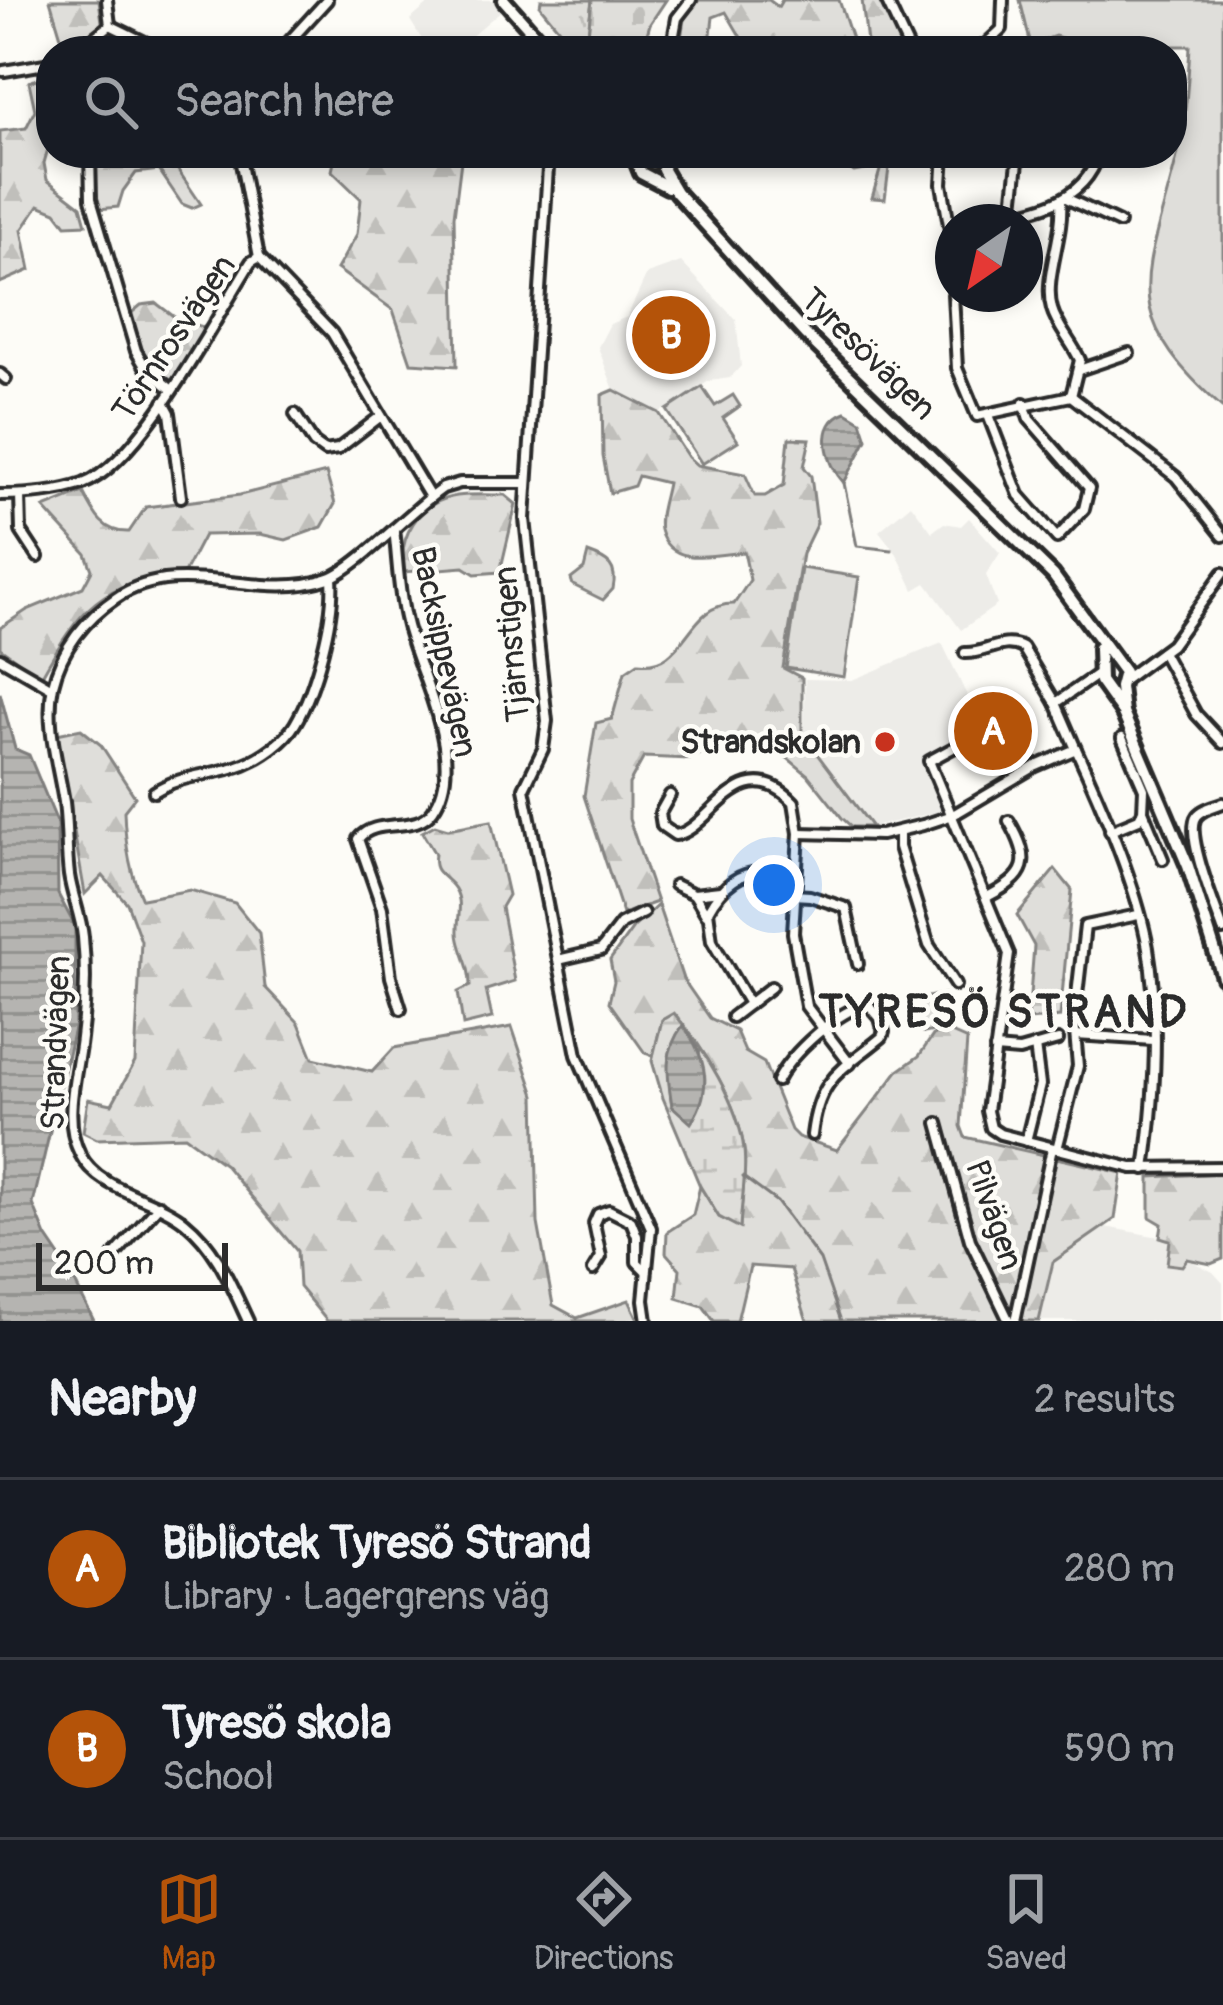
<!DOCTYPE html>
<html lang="en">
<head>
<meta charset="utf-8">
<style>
	:root { --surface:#171b24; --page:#242831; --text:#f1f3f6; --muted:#9ea1a6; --line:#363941; --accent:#b45309 }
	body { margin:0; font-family:Pangolin,sans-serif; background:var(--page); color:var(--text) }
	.compass { position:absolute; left:935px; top:204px; width:108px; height:108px; border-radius:50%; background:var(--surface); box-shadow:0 6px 18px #0003; rotate:214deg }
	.scale { position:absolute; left:36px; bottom:30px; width:192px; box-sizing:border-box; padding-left:12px; border:6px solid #2b2b2b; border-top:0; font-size:33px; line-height:42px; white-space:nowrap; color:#2b2b2b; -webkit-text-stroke:9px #fdfcf7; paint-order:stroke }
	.you { position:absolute; left:774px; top:885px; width:42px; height:42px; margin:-30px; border:9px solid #fff; border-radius:50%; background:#1a73e8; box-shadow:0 0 0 18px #1a73e833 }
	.badge { display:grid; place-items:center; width:78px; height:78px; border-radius:50%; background:var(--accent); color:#fff; font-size:39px; font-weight:700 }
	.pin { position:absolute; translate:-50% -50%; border:6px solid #fff; box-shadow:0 3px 12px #0006 }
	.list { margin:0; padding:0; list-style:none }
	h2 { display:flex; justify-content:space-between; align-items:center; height:156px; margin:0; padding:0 48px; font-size:51px }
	h2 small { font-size:39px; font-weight:400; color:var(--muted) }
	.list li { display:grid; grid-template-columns:78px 1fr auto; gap:36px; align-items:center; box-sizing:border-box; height:180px; padding:0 48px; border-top:3px solid var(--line) }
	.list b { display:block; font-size:45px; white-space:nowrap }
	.list p { margin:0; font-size:39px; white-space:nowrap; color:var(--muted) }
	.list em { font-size:39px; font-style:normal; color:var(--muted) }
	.icon { flex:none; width:66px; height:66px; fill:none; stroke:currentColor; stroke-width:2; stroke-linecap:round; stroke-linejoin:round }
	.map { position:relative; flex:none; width:1223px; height:1321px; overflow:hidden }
	.search { position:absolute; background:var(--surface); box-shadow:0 6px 18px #0003; left:36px; right:36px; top:36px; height:132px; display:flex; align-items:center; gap:30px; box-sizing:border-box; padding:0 42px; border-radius:48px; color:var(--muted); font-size:45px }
	.sheet { height:516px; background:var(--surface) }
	nav { display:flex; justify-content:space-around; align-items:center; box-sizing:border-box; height:168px; border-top:3px solid var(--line); background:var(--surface); font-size:33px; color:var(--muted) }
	nav a { display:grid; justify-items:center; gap:6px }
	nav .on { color:var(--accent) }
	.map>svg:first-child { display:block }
	.built { fill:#edece8 }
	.grass { fill:url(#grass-tufts); stroke:#858482; stroke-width:3 }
	.forest { fill:url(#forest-firs); stroke:#858482; stroke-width:3 }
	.wetland { fill:url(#wetland-marsh); stroke:#858482; stroke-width:3; fill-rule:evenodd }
	.cemetery { fill:url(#cemetery-stones); stroke:#858482; stroke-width:3 }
	.green { fill:#dfdeda; stroke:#858482; stroke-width:3 }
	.water { fill:url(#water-rules); stroke:#7e7d7b; stroke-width:3 }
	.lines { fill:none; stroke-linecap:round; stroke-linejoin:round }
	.stream { stroke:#7e7d7b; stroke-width:3 }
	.minor-casing { stroke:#2b2b2b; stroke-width:16 }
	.major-casing { stroke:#2b2b2b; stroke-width:20 }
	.minor { stroke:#fdfcf7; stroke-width:8 }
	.major { stroke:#fdfcf7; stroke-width:10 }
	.poi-dot { fill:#c8321e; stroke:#fdfcf7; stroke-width:4.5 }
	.labels { text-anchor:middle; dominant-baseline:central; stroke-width:9; stroke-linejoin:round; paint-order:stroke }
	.street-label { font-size:33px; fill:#2b2b2b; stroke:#fdfcf7 }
	.poi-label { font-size:33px; font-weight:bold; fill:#2b2b2b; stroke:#fdfcf7; text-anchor:end }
	.district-label { font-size:45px; font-weight:bold; letter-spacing:3px; fill:#2b2b2b; stroke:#fdfcf7 }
</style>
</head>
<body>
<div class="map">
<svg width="1223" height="1321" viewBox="0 0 1223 1321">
	<defs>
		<pattern id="grass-tufts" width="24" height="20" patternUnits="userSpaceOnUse" patternTransform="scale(3)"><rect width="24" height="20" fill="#dfdeda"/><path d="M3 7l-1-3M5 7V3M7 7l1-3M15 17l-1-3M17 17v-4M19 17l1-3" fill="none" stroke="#c0bfbb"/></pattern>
		<pattern id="forest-firs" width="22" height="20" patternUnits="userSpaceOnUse" patternTransform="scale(3)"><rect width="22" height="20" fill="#dfdeda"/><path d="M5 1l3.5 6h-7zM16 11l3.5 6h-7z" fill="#c0bfbb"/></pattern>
		<pattern id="wetland-marsh" width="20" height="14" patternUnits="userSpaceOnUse" patternTransform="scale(3)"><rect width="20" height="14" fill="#dfdeda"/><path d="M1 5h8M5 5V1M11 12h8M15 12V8" fill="none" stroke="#c0bfbb"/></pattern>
		<pattern id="cemetery-stones" width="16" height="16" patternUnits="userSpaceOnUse" patternTransform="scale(3)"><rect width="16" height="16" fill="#dfdeda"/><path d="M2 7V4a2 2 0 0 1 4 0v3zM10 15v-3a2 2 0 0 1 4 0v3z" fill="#c0bfbb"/></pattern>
		<pattern id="water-rules" width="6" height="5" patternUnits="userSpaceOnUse" patternTransform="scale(3)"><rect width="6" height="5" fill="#b5b4b1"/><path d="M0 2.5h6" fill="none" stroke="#939390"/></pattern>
	</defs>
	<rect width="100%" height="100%" fill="#fdfcf7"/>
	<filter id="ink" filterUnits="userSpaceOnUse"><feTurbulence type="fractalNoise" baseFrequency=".00833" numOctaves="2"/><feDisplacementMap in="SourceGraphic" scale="24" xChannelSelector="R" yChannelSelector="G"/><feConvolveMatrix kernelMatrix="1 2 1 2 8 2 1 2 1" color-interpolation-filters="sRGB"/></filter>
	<g filter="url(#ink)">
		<g class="built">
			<path d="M433 0H495L503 9 454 51H429L410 20Z"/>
			<path d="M681 262 736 320 741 366 730 378 709 381 659 413 614 390 598 347 610 324 627 317 647 274Z"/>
			<path d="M911 504 932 532 944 523 961 526 969 518 1000 553 986 575 997 605 961 630 926 583 914 590 897 554 879 531Z"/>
			<path d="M942 643 979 721 929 779 942 811 872 827 804 734 805 679 852 680Z"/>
			<path d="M1100 1226 1170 1239 1187 1259 1213 1272 1223 1283V1321H1039L1053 1262Z"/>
		</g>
		<g class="grass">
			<path d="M541 0H592L586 51H577L540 6Z"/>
			<path d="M588 553C608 560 618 566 613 589L603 600 573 585 571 579 584 569Z"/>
		</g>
		<g class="forest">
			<path d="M50 0H99L103 29 76 51 65 50Z"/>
			<path d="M699 0H769L778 7 782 0H839L856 51H762L746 46 726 12 713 17 711 34 717 51H679L684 19Z"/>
			<path d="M862 0H884L905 51H868Z"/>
			<path d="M51 74V138L44 163 47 180 81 206 86 224 66 225 56 212 39 205 22 230 30 270 0 283V131L26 128 35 110 29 82Z"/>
			<path d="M93 153H186L178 170 201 204 192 208 182 204 159 170 136 173 123 191 118 207 99 209 93 196Z"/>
			<path d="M336 153H462L454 216 457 366 411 363 393 310 337 269 357 234 361 199 332 171Z"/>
			<path d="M830 153H891L885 199 872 198 881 167 854 172 832 159Z"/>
			<path d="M156 303 177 319 203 327 197 346 173 385C145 365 138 348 129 315L141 305Z"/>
			<path d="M614 390 659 413 688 457 697 465 745 474 755 496H765L784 485 789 438 810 439 804 467 811 476 817 523 802 554 783 668 802 678V734L872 827H852L842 818 808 775 772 745 723 743 690 759 644 757 629 784V819L657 902 623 914 584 796 596 723 612 719 625 672 638 663C687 670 686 603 734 604L750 580 744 552C717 554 670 569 660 530 657 517 665 496 667 483L638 476 634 486 610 493 603 456 602 395Z"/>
			<path d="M326 473 335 504 322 527 286 540 260 534 204 535 183 575C103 578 78 611 41 677L0 648V628L27 610 83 587 92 570 86 554 44 508 83 492C94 514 103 533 129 532L146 507 240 495Z"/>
			<path d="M505 495 516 504 500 572 475 574 464 567 404 572C397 537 418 502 457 496 472 494 489 495 505 495Z"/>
			<path d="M81 729 101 745 135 797 124 811C125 842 129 871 142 899L190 890 235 903 259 933 265 987 299 1023 313 1058 372 1072 394 1048 512 1027 535 1095 538 1223 553 1305 577 1318 629 1300 639 1321H327L299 1287 297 1251 225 1165 185 1136 97 1139 83 1132 88 1099 112 1104 135 1062 141 941 127 903 103 876 85 894 57 734Z"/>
			<path d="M491 821 508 895 501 907 515 981 486 990 492 1018 463 1025 458 992 470 986C470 966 463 958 459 940 454 922 467 902 452 885 441 873 432 872 435 854L422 832 435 825 448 829Z"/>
			<path d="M1055 869 1072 890 1060 1017 1028 1020 1034 946 1017 915Z"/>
			<path d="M658 905 683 979 710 1018 736 1031 745 1052 764 1063 791 1130 798 1137 837 1150 898 1071 919 1056 934 1034 949 1032 967 1040 961 1126 965 1137 1122 1173 1115 1219 1053 1262 1039 1321H807L791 1269 750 1266 737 1321H714L703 1306 677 1298 680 1269 666 1253 667 1232 693 1215 700 1186 719 1217 740 1227C741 1202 747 1174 744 1150 739 1104 703 1047 674 1014L662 1020 653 1056 645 1053 609 1002 614 981 610 960 633 928Z"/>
			<path d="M1223 1173V1259L1211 1264 1187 1259 1182 1266 1167 1264 1170 1240 1160 1237 1162 1224 1150 1217V1177Z"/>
		</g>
		<path class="wetland" d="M674 1013C703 1047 739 1104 744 1150 747 1174 741 1203 740 1228L719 1217 700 1186 663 1098 652 1061 662 1020ZM683 1026 701 1049 672 1106C668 1074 663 1053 683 1026Z"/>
		<path class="cemetery" d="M592 0H666L650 24 642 51H586Z"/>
		<g class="green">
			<path d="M1020 0H1223V408C1110 308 1150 274 1179 148 1186 115 1188 81 1190 46H1117L1109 51 1055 36 1031 45Z"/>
			<path d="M702 387 715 406 733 395 740 406 723 418 738 441 702 464 667 410Z"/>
			<path d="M801 568 859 577 844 677 786 668Z"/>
			<path d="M943 994 950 1028 924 1033 917 999Z"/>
		</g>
		<g class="water">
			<path d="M846 412 861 421 867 439 844 483C826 463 815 423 846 412Z"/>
			<path d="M0 693 15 749 29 755 57 822 58 894 75 926V1024L33 1204 46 1236 69 1270 94 1321H0Z"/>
			<path d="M683 1025C706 1057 714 1088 691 1123L672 1106C667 1073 663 1053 683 1025Z"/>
		</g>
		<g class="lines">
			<g class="stream">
				<path d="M844 483 857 546 892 550"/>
				<path d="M743 1177 777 1202 820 1260 841 1321"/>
			</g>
			<g class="minor-casing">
				<g id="minor">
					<path d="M107 0 110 25 163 51"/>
					<path d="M886 0 910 51"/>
					<path d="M284 47 327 0"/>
					<path d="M77 51 110 25"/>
					<path d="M671 51 677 18 691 0"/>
					<path d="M967 51 985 45 1002 29 1003 0"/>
					<path d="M4 71 51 63"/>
					<path d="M90 153 91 199 136 351 146 368 172 390"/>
					<path d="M239 153 259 257 332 333 430 497"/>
					<path d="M549 153 525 519 547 721 543 749 524 788 577 1055 651 1228 644 1300 647 1321"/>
					<path d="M944 153 942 184 953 248"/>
					<path d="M1066 198 1119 223"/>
					<path d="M1061 202C1064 237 1043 278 1052 309 1057 327 1072 342 1080 360L1071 396"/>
					<path d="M1012 215 1019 153"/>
					<path d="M962 222C1014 214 1082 212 1099 153"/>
					<path d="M953 294 957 368 977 416 1071 396 1176 477 1223 536"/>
					<path d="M1079 370 1129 353"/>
					<path d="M0 374 6 379"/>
					<path d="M164 402 170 413 181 497"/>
					<path d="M295 414 314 443 325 451 338 449 381 416"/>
					<path d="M988 415 1019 495 1057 538 1084 509 1089 488 1029 419 1024 403"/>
					<path d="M0 495C27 495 57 493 83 484 142 462 216 317 251 262L259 257"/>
					<path d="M20 495 21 531 38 557"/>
					<path d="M394 529C398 560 398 591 406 622 418 675 469 759 433 810 416 835 376 816 358 839L382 908 391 977 401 1009"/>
					<path d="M1162 652 1196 714 1223 743"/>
					<path d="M0 658 52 688"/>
					<path d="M1125 679 1171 645 1223 573"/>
					<path d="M1056 703 1099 673"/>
					<path d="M1122 738 1144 789 1143 811 1163 859"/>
					<path d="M953 748 929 761 1009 954 987 1111 991 1128 1000 1134 1132 1168 1223 1167"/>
					<path d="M1076 749C1101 803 1138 890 1148 948 1160 1020 1155 1098 1145 1169"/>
					<path d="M154 792C181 774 214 776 244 764 262 757 285 741 295 724 316 689 335 617 332 578"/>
					<path d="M670 795 660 813 662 826 675 835C709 832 740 746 794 802L799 833 793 933 806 1006 850 1064"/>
					<path d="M1223 803C1215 806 1202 809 1197 816 1184 833 1216 909 1223 930"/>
					<path d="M1110 831 1139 819 1143 811"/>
					<path d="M899 832V847L929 945 955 985"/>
					<path d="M799 833 881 835 923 825 953 815 1034 767 1076 749 1056 703 1023 648C1001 637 987 654 965 653"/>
					<path d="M675 885 694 894 706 914"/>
					<path d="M694 894 720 891"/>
					<path d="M793 895 810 896 846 908 858 964"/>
					<path d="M987 897C1028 876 1033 862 1009 821"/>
					<path d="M558 960 601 950 621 924 643 913"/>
					<path d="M749 1004 712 941 708 911C721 887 742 867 770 874L781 894 793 896"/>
					<path d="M732 1017 771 987"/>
					<path d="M1076 1035 1153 1040"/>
					<path d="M995 1049 1019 1051 1058 1040"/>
					<path d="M777 1081C791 1053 838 1010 868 1004L880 1018 884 1032 882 1037C840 1072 819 1077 812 1135"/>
					<path d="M938 1123 970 1240 1009 1321"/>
					<path d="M1026 1141 1040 1085 1035 1046"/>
					<path d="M1057 1149 1078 1066 1074 1021 1085 926 1138 915"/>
					<path d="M114 1256 159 1205"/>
					<path d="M593 1270 601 1257 594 1223 598 1214 609 1210 631 1221 637 1236V1262L646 1271"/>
					<path d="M248 1321C231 1285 217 1248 185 1222 155 1197 98 1191 80 1154 62 1119 77 1075 81 1038 85 1007 86 968 83 937 81 916 72 896 69 875 66 851 67 826 64 802 58 764 45 724 53 685 61 649 86 618 116 598 180 554 259 603 329 578 357 568 413 508 443 488L460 483H526"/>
					<path d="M1015 1321 1052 1148"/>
				</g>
			</g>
			<g class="major-casing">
				<g id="major">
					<path d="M504 0 549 51"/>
					<path d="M633 153 641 173 668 187"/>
					<path d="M660 153 664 160 663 170 676 192 805 334 1053 575 1124 672 1120 687 1123 713"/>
					<path d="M1099 648 1100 681 1123 713 1161 802 1188 866 1223 977"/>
				</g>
			</g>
			<use href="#minor" class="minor"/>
			<use href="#major" class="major"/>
		</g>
	</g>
	<circle class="poi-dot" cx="885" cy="742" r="12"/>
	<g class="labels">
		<g class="street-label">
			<text transform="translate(174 338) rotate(-56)">Törnrosvägen</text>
			<text transform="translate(868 354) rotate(44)">Tyresövägen</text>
			<text transform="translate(512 644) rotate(-95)">Tjärnstigen</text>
			<text transform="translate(444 652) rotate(78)">Backsippevägen</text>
			<text transform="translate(56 1043) rotate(-88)">Strandvägen</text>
			<text transform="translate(994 1215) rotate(71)">Pilvägen</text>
		</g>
		<g class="poi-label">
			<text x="861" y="742">Strandskolan</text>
		</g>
		<g class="district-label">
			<text x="1004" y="1013">TYRESÖ STRAND</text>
		</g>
	</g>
</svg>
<svg class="compass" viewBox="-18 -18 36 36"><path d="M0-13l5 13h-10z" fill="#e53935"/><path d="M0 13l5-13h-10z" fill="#9ea1a6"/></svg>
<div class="scale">200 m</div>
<div class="you"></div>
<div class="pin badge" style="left:993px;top:731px">A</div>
<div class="pin badge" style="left:671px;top:335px">B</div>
<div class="search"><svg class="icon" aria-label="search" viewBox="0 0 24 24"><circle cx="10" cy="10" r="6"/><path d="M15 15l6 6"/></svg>Search here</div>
</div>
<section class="sheet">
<h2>Nearby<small>2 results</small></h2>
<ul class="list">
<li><span class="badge">A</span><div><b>Bibliotek Tyresö Strand</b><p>Library · Lagergrens väg</p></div><em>280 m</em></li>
<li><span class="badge">B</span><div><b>Tyresö skola</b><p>School</p></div><em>590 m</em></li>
</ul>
</section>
<nav>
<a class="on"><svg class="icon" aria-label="map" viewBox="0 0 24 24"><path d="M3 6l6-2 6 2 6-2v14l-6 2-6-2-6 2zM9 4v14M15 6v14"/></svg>Map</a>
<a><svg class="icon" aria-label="directions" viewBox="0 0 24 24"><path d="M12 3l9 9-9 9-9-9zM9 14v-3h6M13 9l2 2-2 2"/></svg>Directions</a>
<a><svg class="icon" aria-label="saved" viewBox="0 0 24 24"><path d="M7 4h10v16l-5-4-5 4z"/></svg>Saved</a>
</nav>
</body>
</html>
